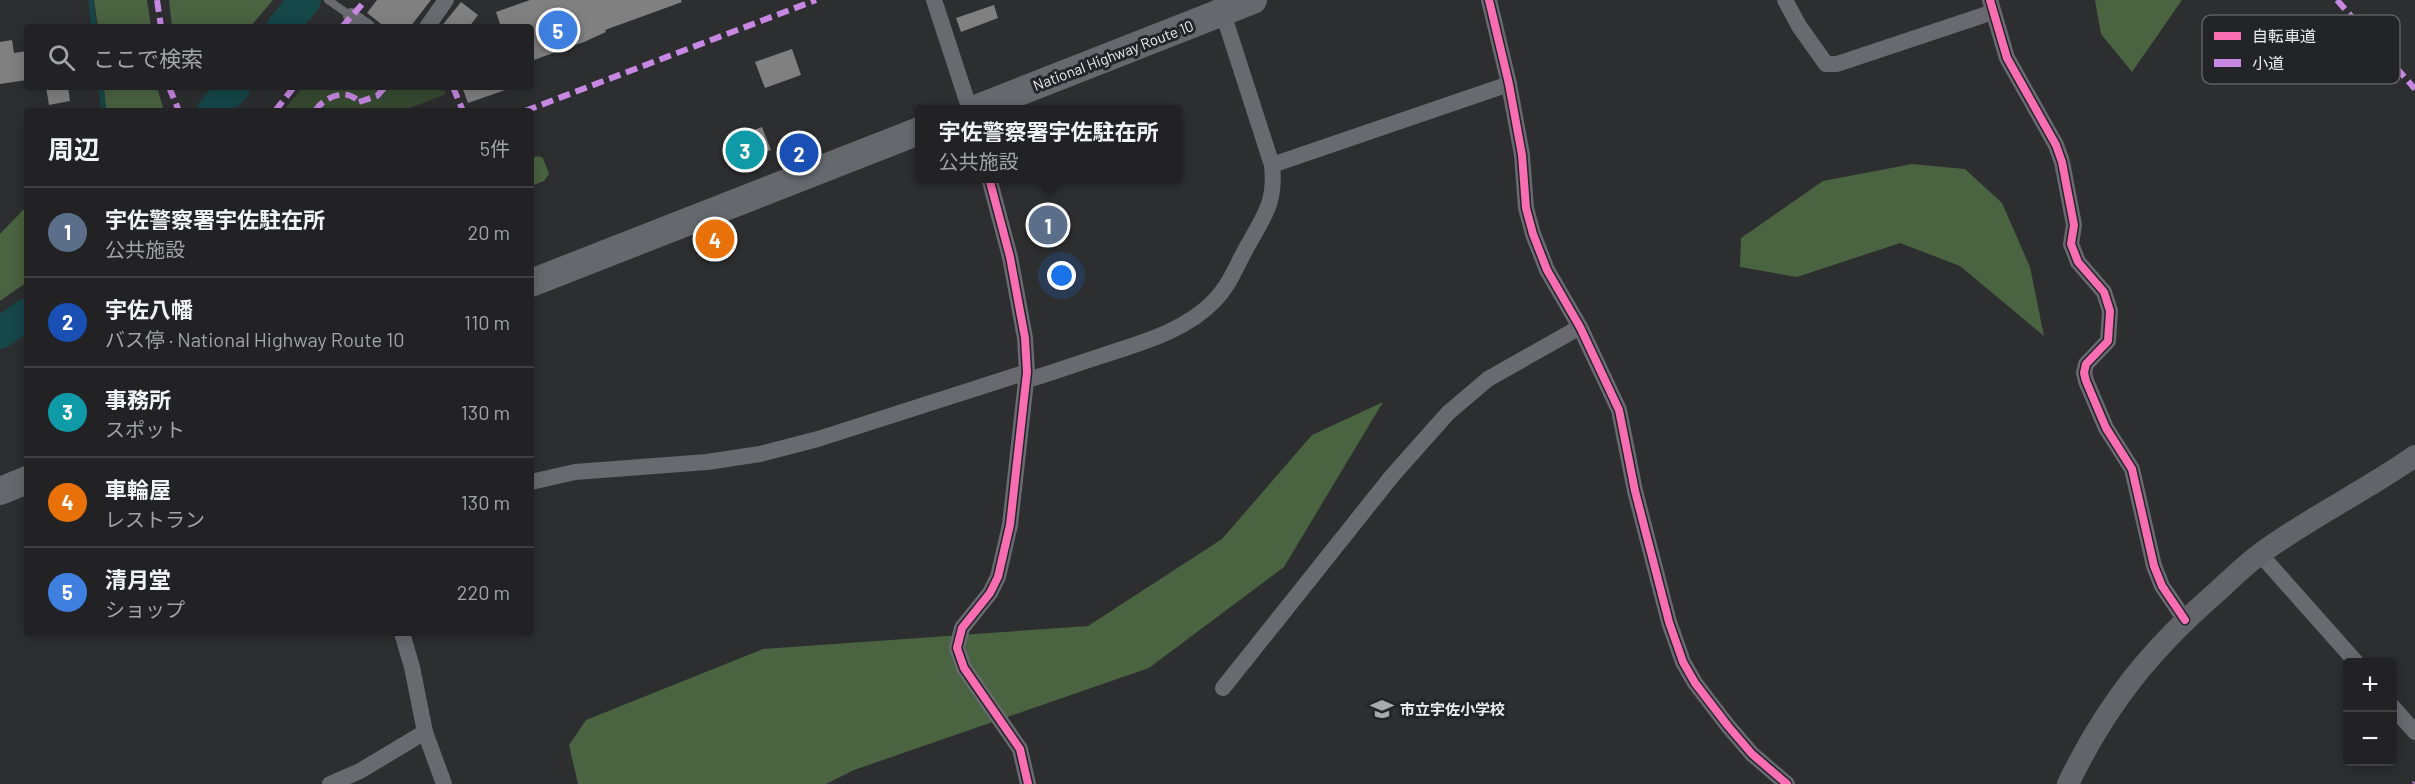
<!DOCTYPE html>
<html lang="ja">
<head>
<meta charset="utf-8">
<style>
	:root { --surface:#222224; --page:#2a2a2c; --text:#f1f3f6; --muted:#a2a4a6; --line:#3f3f41; --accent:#a8aaac }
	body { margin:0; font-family:Barlow,"Noto Sans JP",sans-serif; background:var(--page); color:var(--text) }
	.controls { position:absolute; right:18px; bottom:18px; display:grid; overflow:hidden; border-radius:6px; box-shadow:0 3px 15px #0003 }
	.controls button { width:54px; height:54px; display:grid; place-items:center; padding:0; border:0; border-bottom:2px solid var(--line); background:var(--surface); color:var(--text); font:30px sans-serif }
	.you { position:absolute; left:1062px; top:276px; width:21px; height:21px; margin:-15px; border:4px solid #fff; border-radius:50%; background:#1a73e8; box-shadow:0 0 0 9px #1a73e833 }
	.badge { display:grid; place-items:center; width:39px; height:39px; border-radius:50%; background:var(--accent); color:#fff; font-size:20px; font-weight:700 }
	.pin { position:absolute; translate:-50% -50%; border:3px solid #fff; box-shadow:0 2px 6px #0006 }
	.popup { position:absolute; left:915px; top:105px; width:267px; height:78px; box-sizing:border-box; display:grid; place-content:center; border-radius:6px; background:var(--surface); filter:drop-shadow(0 2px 4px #0005); font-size:20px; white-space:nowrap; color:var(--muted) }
	.popup b { font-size:22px; color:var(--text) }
	.popup::after { content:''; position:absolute; left:50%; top:100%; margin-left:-12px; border:12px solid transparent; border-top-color:var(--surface) }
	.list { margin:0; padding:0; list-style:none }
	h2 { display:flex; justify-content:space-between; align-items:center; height:78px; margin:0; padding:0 24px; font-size:26px }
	h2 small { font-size:20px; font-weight:400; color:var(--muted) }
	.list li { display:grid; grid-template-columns:39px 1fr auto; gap:18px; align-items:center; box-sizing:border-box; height:90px; padding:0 24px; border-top:2px solid var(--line) }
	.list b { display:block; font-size:22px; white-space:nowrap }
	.list p { margin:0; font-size:20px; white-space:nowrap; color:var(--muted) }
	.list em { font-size:20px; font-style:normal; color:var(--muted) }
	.icon { flex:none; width:33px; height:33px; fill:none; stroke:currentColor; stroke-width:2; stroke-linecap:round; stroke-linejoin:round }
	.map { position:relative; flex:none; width:2415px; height:784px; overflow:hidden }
	.search { position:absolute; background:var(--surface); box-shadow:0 3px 15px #0003; left:24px; top:24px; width:510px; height:66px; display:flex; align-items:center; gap:15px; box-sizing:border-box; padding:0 21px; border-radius:6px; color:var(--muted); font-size:22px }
	.panel { position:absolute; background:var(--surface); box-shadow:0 3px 15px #0003; left:24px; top:108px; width:510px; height:528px; border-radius:6px }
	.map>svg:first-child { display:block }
	.green { fill:#374a31 }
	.forest { fill:#4a6341 }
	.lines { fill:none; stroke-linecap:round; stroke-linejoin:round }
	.stream { stroke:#164749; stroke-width:5 }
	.river { stroke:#164749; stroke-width:32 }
	.building { fill:#818080 }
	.lane { stroke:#686a70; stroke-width:8 }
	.street { stroke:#686a70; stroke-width:16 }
	.secondary { stroke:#626469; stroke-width:22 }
	.highway { stroke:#65686d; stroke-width:28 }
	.quiet { stroke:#c787e3; stroke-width:6; stroke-dasharray:12 6; stroke-linecap:butt }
	.cycleway-casing { stroke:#222428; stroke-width:11 }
	.cycleway { stroke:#f96db3; stroke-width:8 }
	.labels { text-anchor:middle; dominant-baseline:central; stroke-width:6; stroke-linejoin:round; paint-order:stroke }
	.street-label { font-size:15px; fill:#ebecee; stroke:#222428 }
	.poi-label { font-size:15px; font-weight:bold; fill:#ebecee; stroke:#222428; text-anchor:start }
	.key { fill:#222428; stroke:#5e6063; stroke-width:1.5 }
	.key-label { font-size:16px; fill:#ebecee }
</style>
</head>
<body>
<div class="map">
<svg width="2415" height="784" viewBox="0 0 2415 784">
	<rect width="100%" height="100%" fill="#2d2e30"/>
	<path class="green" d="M303 87H443L446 94 402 111H283Z"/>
	<g class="forest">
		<path d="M94 0H147L151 27H98Z"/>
		<path d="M169 0H273L250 27H172Z"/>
		<path d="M2095 0H2182L2132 72 2101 34Z"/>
		<path d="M104 87H157L164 111H106Z"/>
		<path d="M538 156 543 158 549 174 544 181 531 186V158Z"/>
		<path d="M1912 164 1965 169 2002 203 2030 267 2044 336 1960 266 1900 243 1797 277 1740 267 1741 238 1823 181Z"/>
		<path d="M27 206V282L0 301V234Z"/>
		<path d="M1383 402 1284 567 1149 668 854 770 826 784H578L569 745 586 720 763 649 1088 626 1222 539 1312 435Z"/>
	</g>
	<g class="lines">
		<g class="stream">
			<path d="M91 0 94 27"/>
			<path d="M101 87 104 111"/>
		</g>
		<g class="river">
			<path d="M283 27 305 0"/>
			<path d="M213 111 234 87"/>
			<path d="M0 333 27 314"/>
		</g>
	</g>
	<g class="building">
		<path d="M377 0H431L410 27H385L367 13Z"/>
		<path d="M530 0H681L682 2 605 30 606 32 584 42 531 61V27H501L496 12Z"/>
		<path d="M461 2 478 15 469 27H441Z"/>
		<path d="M994 5 998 18 961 32 956 18Z"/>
		<path d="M12 40 14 53 27 51V80L0 84V42Z"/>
		<path d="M792 49 801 75 765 88 755 62Z"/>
		<path d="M46 87H68L70 101 49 105Z"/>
		<path d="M462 87H508V89L468 103Z"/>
		<path d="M762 127 771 150 740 163 730 134 747 128 749 132Z"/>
	</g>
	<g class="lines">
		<path class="lane" d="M328 0 351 16"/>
		<g class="street">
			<path d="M934 0 970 110"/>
			<path d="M1489 0 1509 84 1522 155 1526 208 1533 234 1547 270 1580 327 1619 410 1635 491 1669 622 1683 662 1695 683 1728 726 1752 754 1787 784"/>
			<path d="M1785 0 1799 26 1826 64H1837L1993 12"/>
			<path d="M1990 0 2007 58 2056 145 2062 162 2074 225 2071 244 2078 262 2104 292 2110 311 2108 341 2086 364 2084 373 2086 381 2106 428 2132 469 2154 566 2162 586 2185 620"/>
			<path d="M351 16 367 27"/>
			<path d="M427 27 446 0"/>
			<path d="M1272 165 1509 84"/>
			<path d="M989 178 1010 257 1025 338 1027 372 1010 525 998 577 990 593 962 628 957 648 964 668 1020 749 1028 784"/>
			<path d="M1027 380C1052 373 1076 364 1101 356 1140 343 1186 331 1215 300 1230 285 1237 264 1248 245 1265 215 1276 201 1272 165L1220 4"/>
			<path d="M531 482 575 472 707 462 760 454 818 439 1027 372"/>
			<path d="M2260 554 2356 662"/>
			<path d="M402 633 412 667 425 732 444 784"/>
			<path d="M1223 688 1392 476 1448 413 1488 379 1580 327"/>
			<path d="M2392 706 2415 732"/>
			<path d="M330 784 360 771 425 732"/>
		</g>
		<path class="secondary" d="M2068 784C2107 703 2151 649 2219 590 2232 578 2245 565 2260 554 2309 518 2365 491 2415 456"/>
		<g class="highway">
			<path d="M973 110 1253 0"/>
			<path d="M531 283 919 131"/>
			<path d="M0 491 27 480"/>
		</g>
		<g class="quiet">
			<path d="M157 0 161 27"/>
			<path d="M2337 0 2415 89"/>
			<path d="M342 27 366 0"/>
			<path d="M169 87 179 111"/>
			<path d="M453 87 463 111"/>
			<path d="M359 102 377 96 385 87"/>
			<path d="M275 111 294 87"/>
			<path d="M315 111C324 97 347 87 359 102"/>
			<path d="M525 111 816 0"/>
			<path d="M2414 784 2415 783"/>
		</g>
		<g class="cycleway-casing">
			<g id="cycleway">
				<path d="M1489 0 1509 84 1522 155 1526 208 1533 234 1547 270 1580 327 1619 410 1635 491 1669 622 1683 662 1695 683 1728 726 1752 754 1787 784"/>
				<path d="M1990 0 2007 58 2056 145 2062 162 2074 225 2071 244 2078 262 2104 292 2110 311 2108 341 2086 364 2084 373 2086 381 2106 428 2132 469 2154 566 2162 586 2185 620"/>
				<path d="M989 178 1010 257 1025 338 1027 372 1010 525 998 577 990 593 962 628 957 648 964 668 1020 749 1028 784"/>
			</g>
		</g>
		<use href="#cycleway" class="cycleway"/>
	</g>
	<defs>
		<g id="school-bare" transform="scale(1.8)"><path d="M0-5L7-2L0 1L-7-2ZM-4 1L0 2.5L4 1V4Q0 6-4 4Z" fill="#a8aaac" stroke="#222428" stroke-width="2.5" paint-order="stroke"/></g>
	</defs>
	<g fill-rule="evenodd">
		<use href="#school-bare" x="1382" y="709"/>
	</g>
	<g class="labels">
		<g class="street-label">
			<text transform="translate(1113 55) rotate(-21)">National Highway Route 10</text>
		</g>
		<g class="poi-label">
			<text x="1400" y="709">市立宇佐小学校</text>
		</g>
	</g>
	<rect x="2202" y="15" width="198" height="69" rx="9" class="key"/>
	<rect x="2214" y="32" width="27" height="8" fill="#f96db3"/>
	<rect x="2214" y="59" width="27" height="8" fill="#c787e3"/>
	<g class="key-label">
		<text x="2252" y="42">自転車道</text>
		<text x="2252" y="69">小道</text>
	</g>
</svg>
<div class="controls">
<button>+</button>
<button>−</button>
</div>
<div class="you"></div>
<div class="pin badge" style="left:1048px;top:225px;background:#5c6f8a">1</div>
<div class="popup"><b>宇佐警察署宇佐駐在所</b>公共施設</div>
<div class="pin badge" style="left:799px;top:153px;background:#1a4fb4">2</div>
<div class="pin badge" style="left:745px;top:150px;background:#0f9aa8">3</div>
<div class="pin badge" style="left:715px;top:239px;background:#e8710a">4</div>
<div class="pin badge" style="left:558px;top:30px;background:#3f7fe0">5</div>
<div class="search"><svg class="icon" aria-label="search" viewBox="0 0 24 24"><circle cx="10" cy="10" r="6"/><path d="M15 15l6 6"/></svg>ここで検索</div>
<section class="panel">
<h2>周辺<small>5件</small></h2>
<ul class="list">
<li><span class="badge" style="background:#5c6f8a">1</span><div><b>宇佐警察署宇佐駐在所</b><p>公共施設</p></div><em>20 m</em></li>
<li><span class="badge" style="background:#1a4fb4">2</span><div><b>宇佐八幡</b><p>バス停 · National Highway Route 10</p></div><em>110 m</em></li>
<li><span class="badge" style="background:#0f9aa8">3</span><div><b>事務所</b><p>スポット</p></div><em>130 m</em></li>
<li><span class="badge" style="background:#e8710a">4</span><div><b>車輪屋</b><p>レストラン</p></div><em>130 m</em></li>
<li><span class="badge" style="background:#3f7fe0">5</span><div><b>清月堂</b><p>ショップ</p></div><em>220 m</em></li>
</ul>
</section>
</div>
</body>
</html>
